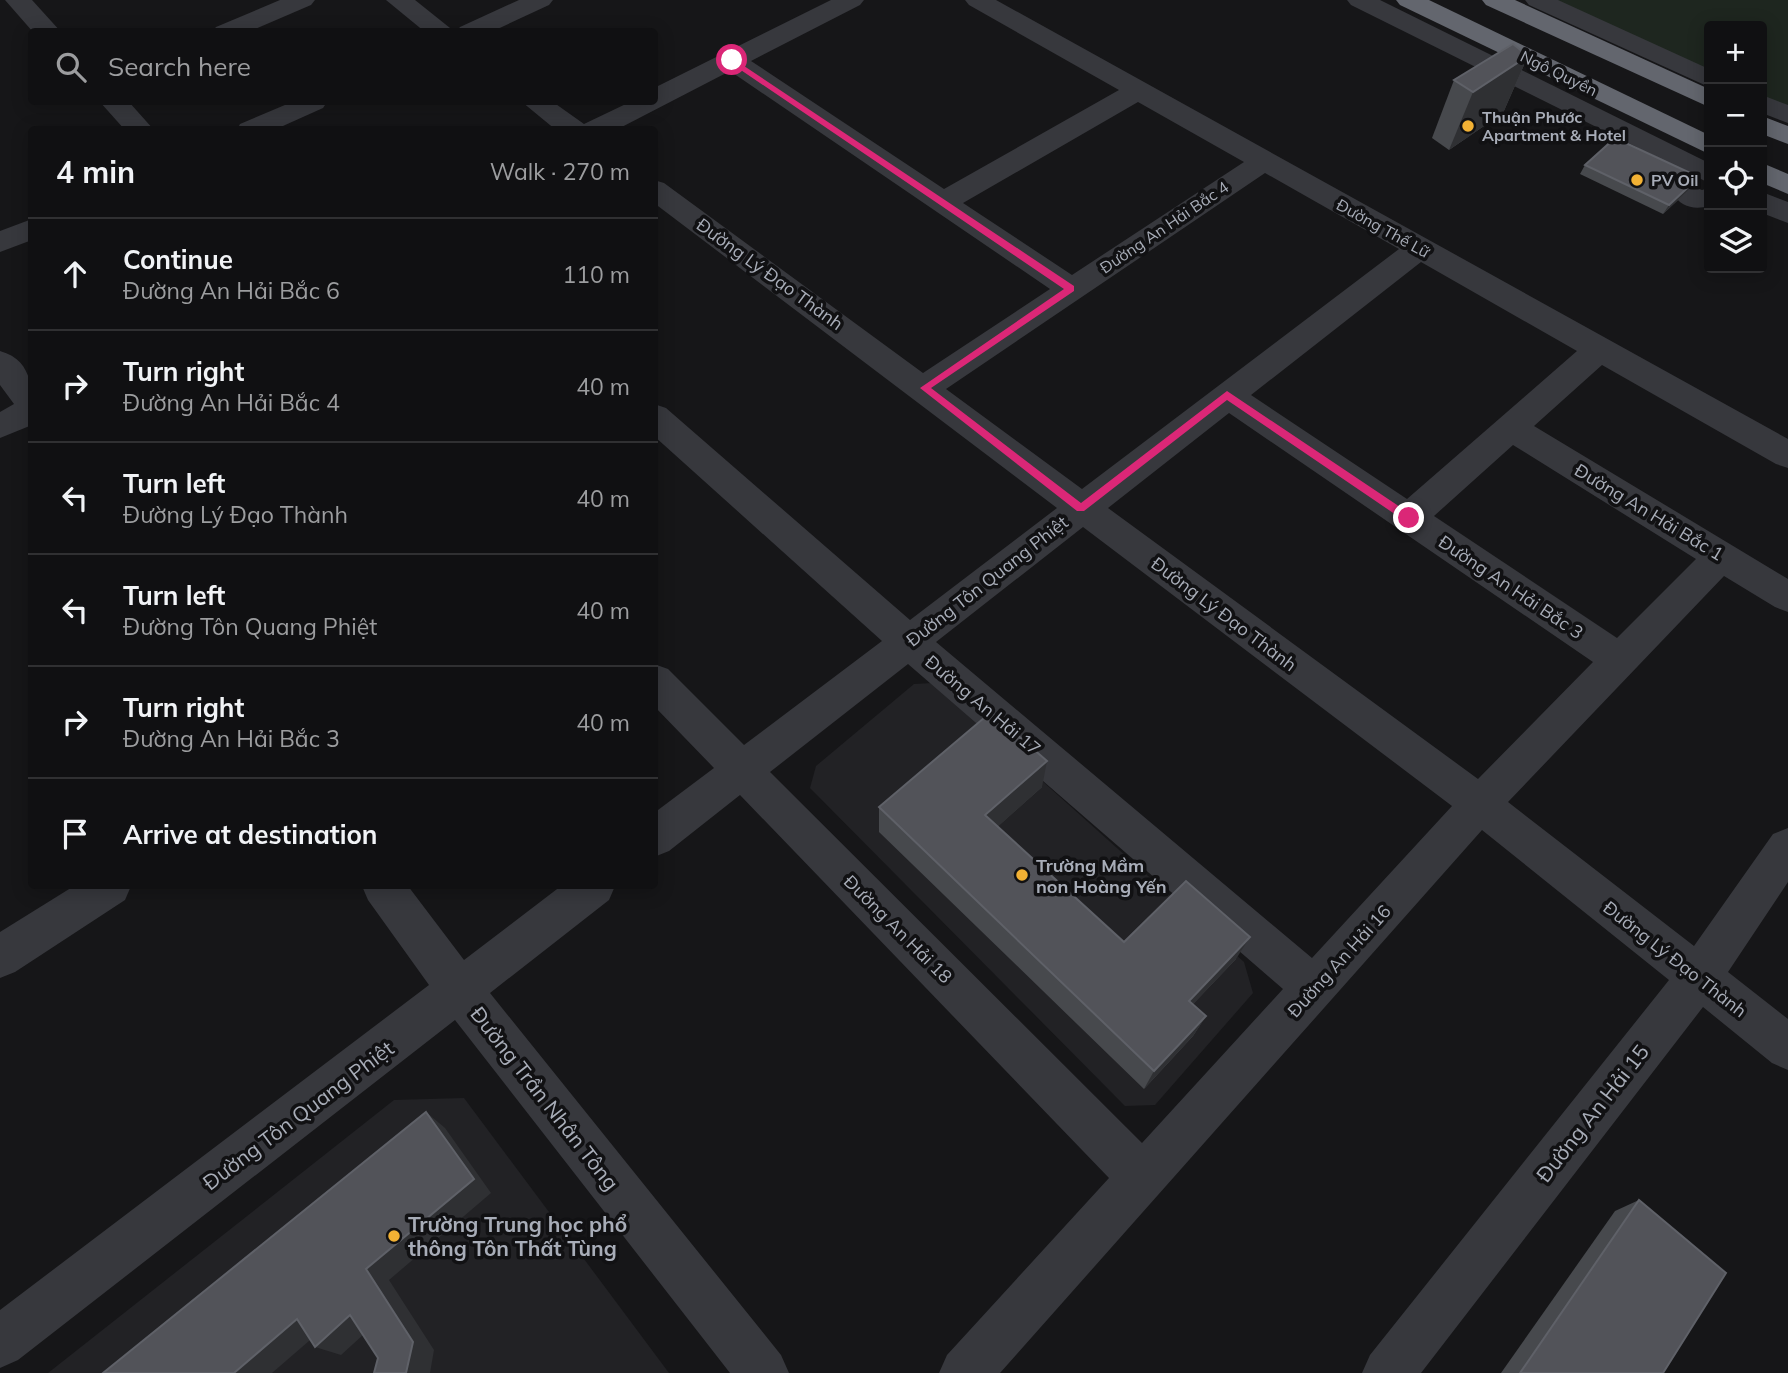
<!DOCTYPE html>
<html lang="en">
<head>
<meta charset="utf-8">
<style>
	:root { --surface:#101012; --page:#19191b; --text:#f1f3f6; --muted:#9c9d9f; --line:#303032 }
	body { margin:0; font-family:Mulish,sans-serif; background:var(--page); color:var(--text) }
	.controls { position:absolute; right:21px; top:21px; display:grid; overflow:hidden; border-radius:7px; box-shadow:0 4px 18px #0003 }
	.controls button { width:63px; height:63px; display:grid; place-items:center; padding:0; border:0; border-bottom:2px solid var(--line); background:var(--surface); color:var(--text); font:35px sans-serif }
	.stop { position:absolute; width:21px; height:21px; margin:-16px; border:5px solid #db2777; border-radius:50%; background:#fff }
	.stop.end { background:#db2777; border-color:#fff; box-shadow:0 2px 7px #0008 }
	.list { margin:0; padding:0; list-style:none }
	h2 { display:flex; justify-content:space-between; align-items:center; height:91px; margin:0; padding:0 28px; font-size:30px }
	h2 small { font-size:23px; font-weight:400; color:var(--muted) }
	.list li { display:grid; grid-template-columns:46px 1fr auto; gap:21px; align-items:center; box-sizing:border-box; height:112px; padding:0 28px; border-top:2px solid var(--line) }
	.list b { display:block; font-size:26px; white-space:nowrap }
	.list p { margin:0; font-size:23px; white-space:nowrap; color:var(--muted) }
	.list em { font-size:23px; font-style:normal; color:var(--muted) }
	.icon { flex:none; width:38px; height:38px; fill:none; stroke:currentColor; stroke-width:2; stroke-linecap:round; stroke-linejoin:round }
	.map { position:relative; flex:none; width:1788px; height:1373px; overflow:hidden }
	.search { position:absolute; background:var(--surface); box-shadow:0 4px 18px #0003; left:28px; top:28px; width:630px; height:77px; display:flex; align-items:center; gap:18px; box-sizing:border-box; padding:0 24px; border-radius:7px; color:var(--muted); font-size:26px }
	.panel { position:absolute; background:var(--surface); box-shadow:0 4px 18px #0003; left:28px; top:126px; width:630px; height:763px; border-radius:7px }
	.map>svg:first-child { display:block }
	.built { fill:#222225 }
	.green { fill:#1e261f }
	.lines { fill:none; stroke-linecap:round; stroke-linejoin:round }
	.minor { fill:#37383d; fill-rule:evenodd }
	.highway { fill:#63666e; fill-rule:evenodd }
	.wall { fill:#47494d }
	.shaded-wall { fill:#2f3033 }
	.building { fill:#525359; stroke:#5f6168; stroke-width:2 }
	.route { fill:#db2777 }
	.poi-dot { fill:#f2b134; stroke:#111113; stroke-width:2.5 }
	.labels { text-anchor:middle; dominant-baseline:central; stroke-width:7; stroke-linejoin:round; paint-order:stroke }
	.far-street-label { font-size:16px; fill:#a8adb8; stroke:#111113 }
	.far-poi-label { font-size:16px; font-weight:bold; fill:#a8adb8; stroke:#111113; text-anchor:start }
	.street-label { font-size:18px; fill:#a8adb8; stroke:#111113 }
	.poi-label { font-size:18px; font-weight:bold; fill:#a8adb8; stroke:#111113; text-anchor:start }
	.near-street-label { font-size:21px; fill:#a8adb8; stroke:#111113 }
	.near-poi-label { font-size:21px; font-weight:bold; fill:#a8adb8; stroke:#111113; text-anchor:start }
</style>
</head>
<body>
<div class="map">
<svg width="1788" height="1373" viewBox="0 0 1788 1373">
	<rect width="100%" height="100%" fill="#161618"/>
	<g class="built">
		<path d="M933 683 1244 962 1253 993 1155 1105 1125 1106 810 788 816 766 914 684Z"/>
		<path d="M464 1098 669 1373H48L394 1100Z"/>
	</g>
	<path class="green" d="M1538 0H1788V114L1762 102V26H1709V78Z"/>
	<g class="lines">
		<g class="minor">
			<path d="M5 0H32L61 32H33Z"/>
			<path d="M280 0H315L311 5 248 32H212L216 27Z"/>
			<path d="M386 0H415L455 32H425Z"/>
			<path d="M519 0H553L549 5 491 32H456L460 27Z"/>
			<path d="M831 0H864L860 5 751 61 944 189 1119 90 969 5 965 0H996L1788 439V468L1776 464 1602 365 1534 426 1788 579V612L1775 607 1724 576 1508 802 1694 946 1773 834 1788 828V882L1728 972 1788 1019V1070L1772 1063 1703 1007 1421 1373H1362L1370 1355 1669 980 1482 830 1000 1373H939L947 1355 1109 1178 740 795 669 851 654 857V813L714 768 654 706V664L668 669 744 745 882 641 654 436V404L666 408 910 620 1057 508 654 203V180L664 183 923 373 1050 289 730 71 616 130H556L522 102H553L584 124 630 102H654V88ZM1138 102 1244 162 1072 275 963 203ZM1265 173 1399 249 1082 489 946 389ZM1421 262 1577 351 1407 499 1251 395ZM1229 413 1593 662 1478 779 1108 508ZM1513 445 1696 559 1617 638 1434 516ZM1083 527 1452 806 1312 958 936 642ZM908 664 1283 989 1142 1143 770 772Z"/>
			<path d="M1347 0H1380L1709 163V183L1351 5Z"/>
			<path d="M1525 0H1558L1709 69V87L1529 5Z"/>
			<path d="M1762 95 1788 105V123L1762 113Z"/>
			<path d="M100 102H129L154 130H125Z"/>
			<path d="M292 102H327L323 108 274 130H237L240 124Z"/>
			<path d="M1686 184 1702 190 1709 188V206C1694 210 1681 207 1672 193L1676 187Z"/>
			<path d="M1762 192 1788 202V223L1762 213Z"/>
			<path d="M32 219V240L0 252V231Z"/>
			<path d="M0 351C36 361 32 395 32 425L0 438V412L14 404 0 385Z"/>
			<path d="M74 886H131L125 900 15 972 0 978V932Z"/>
			<path d="M362 886H408L464 960 561 886H615L609 900 490 993 781 1355 789 1373H730L455 1020 18 1360 0 1368V1310L429 985 368 900Z"/>
		</g>
		<g class="highway">
			<path d="M1396 0H1429L1709 135V154L1400 5Z"/>
			<path d="M1482 0H1515L1709 89V107L1486 5Z"/>
			<path d="M1762 116 1788 126V144L1762 134Z"/>
			<path d="M1762 163 1788 174V194L1762 183Z"/>
		</g>
	</g>
	<g class="wall">
		<path d="M1528 56 1503 113 1449 150 1432 138 1454 80Z"/>
		<path d="M1585 165 1699 177 1693 186 1663 214 1580 174Z"/>
		<path d="M1042 787 997 827 1124 942 1236 959 1193 1004 1206 1016 1193 1036 1144 1089 879 832V807Z"/>
		<path d="M1639 1200 1663 1373H1501L1615 1211Z"/>
	</g>
	<g class="shaded-wall">
		<path d="M1528 56 1503 113 1449 150 1473 92Z"/>
		<path d="M1699 177 1693 186 1663 214 1669 205Z"/>
		<path d="M1047 761 1042 787 982 841 985 815Z"/>
		<path d="M1250 937 1236 959 1177 1021 1189 1001Z"/>
		<path d="M1206 1016 1193 1036 1144 1089 1154 1071Z"/>
		<path d="M426 1112 445 1128 491 1193 389 1280 434 1350 430 1373H406L366 1269Z"/>
		<path d="M350 1315 375 1324 341 1355 315 1347Z"/>
		<path d="M297 1319 324 1328 272 1373H234Z"/>
	</g>
	<g class="building">
		<path d="M1513 44 1528 56 1473 92 1454 80Z"/>
		<path d="M1615 138 1699 177 1669 205 1585 165Z"/>
		<path d="M991 712 1047 761 985 815 1124 942 1186 881 1250 937 1189 1001 1206 1016 1154 1071 879 807Z"/>
		<path d="M426 1112 474 1179 366 1269 413 1342 406 1373H374L378 1358 350 1315 315 1347 297 1319 234 1373H103Z"/>
		<path d="M1639 1200 1726 1273 1663 1373H1520Z"/>
	</g>
	<path class="route" d="M732 58 1074 286V291L931 388 1081 503 1227 391 1412 515V521H1405L1227 400 1084 511H1077L920 388 1064 289 729 62Z"/>
	<g class="poi-dot">
		<circle cx="1468" cy="126" r="7"/>
		<circle cx="1637" cy="180" r="7"/>
		<circle cx="1022" cy="875" r="7"/>
		<circle cx="394" cy="1236" r="7"/>
	</g>
	<g class="labels">
		<g class="far-street-label">
			<text transform="translate(1559 73) rotate(26)">Ngô Quyền</text>
			<text transform="translate(1164 227) rotate(-34)">Đường An Hải Bắc 4</text>
			<text transform="translate(1383 228) rotate(29)">Đường Thế Lữ</text>
		</g>
		<g class="far-poi-label">
			<text x="1482" y="117">Thuận Phước<tspan x="1482" dy="18">Apartment &amp; Hotel</tspan></text>
			<text x="1651" y="180">PV Oil</text>
		</g>
		<g class="street-label">
			<text transform="translate(770 274) rotate(36)">Đường Lý Đạo Thành</text>
			<text transform="translate(1649 512) rotate(31)">Đường An Hải Bắc 1</text>
			<text transform="translate(987 581) rotate(-38)">Đường Tôn Quang Phiệt</text>
			<text transform="translate(1511 587) rotate(34)">Đường An Hải Bắc 3</text>
			<text transform="translate(1224 614) rotate(37)">Đường Lý Đạo Thành</text>
			<text transform="translate(983 705) rotate(40)">Đường An Hải 17</text>
			<text transform="translate(898 929) rotate(45)">Đường An Hải 18</text>
			<text transform="translate(1675 959) rotate(38)">Đường Lý Đạo Thành</text>
			<text transform="translate(1339 961) rotate(-48)">Đường An Hải 16</text>
		</g>
		<g class="poi-label">
			<text x="1036" y="865">Trường Mầm<tspan x="1036" dy="21">non Hoàng Yến</tspan></text>
		</g>
		<g class="near-street-label">
			<text transform="translate(545 1098) rotate(52)">Đường Trần Nhân Tông</text>
			<text transform="translate(1592 1113) rotate(-52)">Đường An Hải 15</text>
			<text transform="translate(298 1115) rotate(-37)">Đường Tôn Quang Phiệt</text>
		</g>
		<g class="near-poi-label">
			<text x="408" y="1224">Trường Trung học phổ<tspan x="408" dy="24">thông Tôn Thất Tùng</tspan></text>
		</g>
	</g>
</svg>
<div class="controls">
<button>+</button>
<button>−</button>
<button><svg class="icon" aria-label="locate" viewBox="0 0 24 24"><circle cx="12" cy="12" r="6"/><path d="M12 2v4M12 18v4M2 12h4M18 12h4"/></svg></button>
<button><svg class="icon" aria-label="layers" viewBox="0 0 24 24"><path d="M12 4l9 5-9 5-9-5zM3 14l9 5 9-5"/></svg></button>
</div>
<div class="stop" style="left:732px;top:60px"></div>
<div class="stop end" style="left:1409px;top:518px"></div>
<div class="search"><svg class="icon" aria-label="search" viewBox="0 0 24 24"><circle cx="10" cy="10" r="6"/><path d="M15 15l6 6"/></svg>Search here</div>
<section class="panel">
<h2>4 min<small>Walk · 270 m</small></h2>
<ul class="list">
<li><svg class="icon" aria-label="ahead" viewBox="0 0 24 24"><path d="M12 20V5M6 11l6-6 6 6"/></svg><div><b>Continue</b><p>Đường An Hải Bắc 6</p></div><em>110 m</em></li>
<li><svg class="icon" aria-label="right" viewBox="0 0 24 24"><path d="M7 20v-9h11M14 6l5 5-5 5"/></svg><div><b>Turn right</b><p>Đường An Hải Bắc 4</p></div><em>40 m</em></li>
<li><svg class="icon" aria-label="left" viewBox="0 0 24 24"><path d="M17 20v-9H6M10 6l-5 5 5 5"/></svg><div><b>Turn left</b><p>Đường Lý Đạo Thành</p></div><em>40 m</em></li>
<li><svg class="icon" aria-label="left" viewBox="0 0 24 24"><path d="M17 20v-9H6M10 6l-5 5 5 5"/></svg><div><b>Turn left</b><p>Đường Tôn Quang Phiệt</p></div><em>40 m</em></li>
<li><svg class="icon" aria-label="right" viewBox="0 0 24 24"><path d="M7 20v-9h11M14 6l5 5-5 5"/></svg><div><b>Turn right</b><p>Đường An Hải Bắc 3</p></div><em>40 m</em></li>
<li><svg class="icon" aria-label="arrive" viewBox="0 0 24 24"><path d="M6 21V4h12l-3 4 3 4H6"/></svg><div><b>Arrive at destination</b></div></li>
</ul>
</section>
</div>
</body>
</html>
